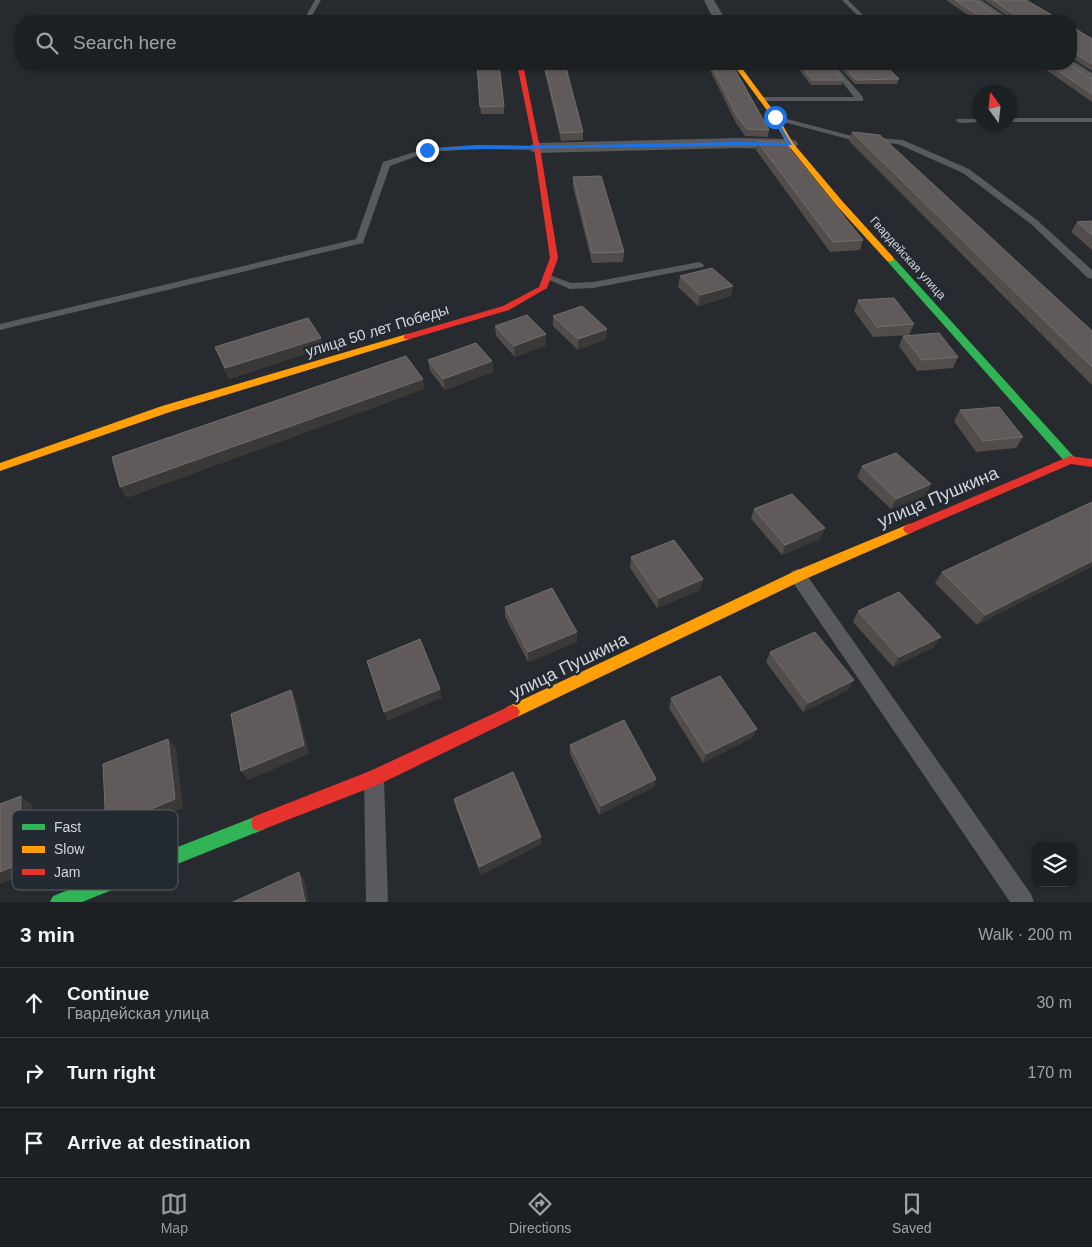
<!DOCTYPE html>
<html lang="en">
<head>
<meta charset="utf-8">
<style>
	:root { --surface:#1d2022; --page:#2a2d2f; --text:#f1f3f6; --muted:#a0a3a5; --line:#3b3e40; --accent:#979a9e }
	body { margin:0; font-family:Helvetica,sans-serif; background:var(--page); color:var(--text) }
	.controls { position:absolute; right:15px; bottom:15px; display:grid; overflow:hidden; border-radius:10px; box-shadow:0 1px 4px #0004 }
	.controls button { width:45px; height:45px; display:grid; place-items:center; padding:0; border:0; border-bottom:1px solid var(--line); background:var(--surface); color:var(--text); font:25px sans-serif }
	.compass { position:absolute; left:972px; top:85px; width:45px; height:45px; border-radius:50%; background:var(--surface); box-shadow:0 1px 4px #0004; rotate:345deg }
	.stop { position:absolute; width:15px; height:15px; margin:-11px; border:4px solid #1a73e8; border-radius:50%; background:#fff }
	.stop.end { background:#1a73e8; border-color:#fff; box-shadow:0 1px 5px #0008 }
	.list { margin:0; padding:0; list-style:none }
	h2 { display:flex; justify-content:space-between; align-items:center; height:65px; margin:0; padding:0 20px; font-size:21px }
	h2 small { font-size:16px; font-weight:400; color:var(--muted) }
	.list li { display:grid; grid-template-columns:32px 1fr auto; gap:15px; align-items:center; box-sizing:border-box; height:70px; padding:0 20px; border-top:1px solid var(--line) }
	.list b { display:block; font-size:19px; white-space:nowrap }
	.list p { margin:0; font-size:16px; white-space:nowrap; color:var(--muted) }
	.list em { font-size:16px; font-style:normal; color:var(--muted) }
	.icon { flex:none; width:28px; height:28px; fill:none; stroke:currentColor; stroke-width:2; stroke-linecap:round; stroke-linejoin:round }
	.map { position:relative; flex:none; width:1092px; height:902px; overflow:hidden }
	.search { position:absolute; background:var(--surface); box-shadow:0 1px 4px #0004; left:15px; right:15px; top:15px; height:55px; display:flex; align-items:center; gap:12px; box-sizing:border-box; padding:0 18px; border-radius:20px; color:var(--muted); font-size:19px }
	.sheet { height:275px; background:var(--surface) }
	nav { display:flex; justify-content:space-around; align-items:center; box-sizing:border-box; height:70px; border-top:1px solid var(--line); background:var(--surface); font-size:14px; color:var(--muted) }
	nav a { display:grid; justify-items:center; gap:2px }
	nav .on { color:var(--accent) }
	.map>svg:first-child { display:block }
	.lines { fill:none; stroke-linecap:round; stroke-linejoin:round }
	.lane { fill:#585a5e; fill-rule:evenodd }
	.street { fill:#585a5e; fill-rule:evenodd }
	.fast { fill:#30b455; fill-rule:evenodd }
	.slow { fill:#ff9f0a; fill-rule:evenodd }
	.jam { fill:#e5322d; fill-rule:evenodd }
	.wall { fill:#524c4a }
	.shaded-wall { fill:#3b3838 }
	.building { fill:#605b5a; stroke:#726e6e }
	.route { fill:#1a73e8 }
	.labels { text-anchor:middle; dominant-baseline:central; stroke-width:5; stroke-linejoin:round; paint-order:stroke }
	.far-street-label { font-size:12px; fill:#d3d6db; stroke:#242a31 }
	.street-label { font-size:15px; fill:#d3d6db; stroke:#242a31 }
	.near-street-label { font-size:18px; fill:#d3d6db; stroke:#242a31 }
	.key { fill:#242a31; stroke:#595e64; stroke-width:1 }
	.key-label { font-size:14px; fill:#d3d6db }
</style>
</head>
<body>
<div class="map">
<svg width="1092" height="902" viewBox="0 0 1092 902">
	<rect width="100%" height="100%" fill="#272a2e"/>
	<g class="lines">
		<g class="lane">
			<path d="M315 0H321L309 21H303Z"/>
			<path d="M842 0H848L869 21H863Z"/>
			<path d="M356 64H366L377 68 374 70Z"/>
			<path d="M828 64H834L863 97V101H761L757 99 761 97H854Z"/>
			<path d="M772 115 852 136 903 140 969 169 1037 220 1092 270V279L1088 278 1031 224 963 173 898 144 852 140 772 119Z"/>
			<rect x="1010" y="118" width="82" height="4"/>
			<path d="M957 119H980V122H983L960 123 956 121Z"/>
			<path d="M477 145 537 146 541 148 537 150 477 149 428 152 390 166 363 243 0 330V324L356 239 383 162 427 148Z"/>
			<path d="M699 262 704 265 703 267 593 288 570 289 542 277 547 274 571 283 593 282Z"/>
			<path d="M798 569 804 571 1031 894 1034 902H1010L792 581 790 576 792 571Z"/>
			<path d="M374 769 381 772 384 779 388 902H366L364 779 367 772Z"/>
		</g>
		<g class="street">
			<path d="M704 0H714L726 21H714Z"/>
			<path d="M969 0H981L1012 21H999Z"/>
			<path d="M1071 60 1092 73V83L1087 82 1062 64H1071Z"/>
			<path d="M738 138 790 139 796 141 798 144 796 147 790 149 738 148 537 153 531 151 529 148 531 145 537 143Z"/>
		</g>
		<g class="fast">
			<path d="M890 256 893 257 1074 457 1076 460 1074 463H1066L887 261V257Z"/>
			<path d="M259 815 265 817 267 823 265 829 82 902H50L53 896Z"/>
		</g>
		<g class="slow">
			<path d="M735 64H741L744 71 778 117 793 143 843 202 893 257V261H887L837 206 788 145 772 117 738 71Z"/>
			<path d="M407 334 412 337 410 339 170 412 0 471V463L162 406Z"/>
			<path d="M909 524 913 526 915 529 913 532 803 580 517 717 512 719 507 717 504 712 507 707 793 572Z"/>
		</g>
		<g class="jam">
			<path d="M517 64H523L540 148 558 258 547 288 509 310 410 339H404V335L503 306 539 287 550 258 534 148Z"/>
			<path d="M1070 456 1092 459V467L1071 464 913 532 909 534 905 532 903 529 905 526Z"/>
			<path d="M512 705 517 707 520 712 517 717 380 784 259 831 253 829 251 823 253 817 370 771Z"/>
		</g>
	</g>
	<g class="wall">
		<path d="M946 0H974L1000 18H1010L984 0H1026L1062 21H977Z"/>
		<path d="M1071 26 1092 39V71L1072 58 1071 59Z"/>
		<path d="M477 64 504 106V114H481Z"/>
		<path d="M543 64H565L583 132V140L561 141Z"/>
		<path d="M707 64H732L769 130 768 137 745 136 736 123Z"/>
		<path d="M795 64H830L843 80 842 85H811Z"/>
		<path d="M836 64H884L899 79 897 84H855Z"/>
		<path d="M1038 64H1069L1089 78H1092V102Z"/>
		<path d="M852 132 1092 331V385L849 141Z"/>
		<path d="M757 141 863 240 860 250 830 252 756 150Z"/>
		<path d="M573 177 624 252 623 262 592 263 573 187Z"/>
		<path d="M1092 221V250L1071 232 1077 222Z"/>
		<path d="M680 276 731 296 698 306 678 287Z"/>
		<path d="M858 300 914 324 909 335 873 337 854 311Z"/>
		<path d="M553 316 606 339 578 350 553 326Z"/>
		<path d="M495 326 546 345 515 357 496 336Z"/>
		<path d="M903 336 958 357 953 368 917 371 899 346Z"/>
		<path d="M215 347 323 348 229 379Z"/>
		<path d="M428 360 492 361 493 372 445 390 430 371Z"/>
		<path d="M960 410 1023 437 1016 448 976 452 954 421Z"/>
		<path d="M862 466 931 484 926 495 891 509 857 477Z"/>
		<path d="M1092 502 977 625 935 583 942 572Z"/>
		<path d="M754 509 825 528 820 539 782 555 751 519Z"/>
		<path d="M631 557 703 579 700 590 657 608 630 568Z"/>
		<path d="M505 607 577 642 528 662 505 617Z"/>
		<path d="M858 611 934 647 893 667 853 622Z"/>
		<path d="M770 652 854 680 848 690 803 712 766 662Z"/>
		<path d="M671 698 757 729 752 738 703 763 669 708Z"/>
		<path d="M570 745 656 779 654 787 599 815 570 754Z"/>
		<path d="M454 799 541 844 481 875 456 808Z"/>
	</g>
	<g class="shaded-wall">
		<path d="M733 286 731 296 698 306 700 295Z"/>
		<path d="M607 329 606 339 578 350V339Z"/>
		<path d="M546 334V345L515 357 514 346Z"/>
		<path d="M321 338 323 348 229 379 225 368Z"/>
		<path d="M492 361 493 372 445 390 443 379Z"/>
		<path d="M423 379 425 389 127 498 120 487Z"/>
		<path d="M931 484 926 495 891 509 896 499Z"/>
		<path d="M825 528 820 539 782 555 785 545Z"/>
		<path d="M1092 561V567L977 625 985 615Z"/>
		<path d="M703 579 700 590 657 608 659 598Z"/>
		<path d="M577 632V642L528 662V652Z"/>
		<path d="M941 637 934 647 893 667 899 657Z"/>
		<path d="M854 680 848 690 803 712 808 703Z"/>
		<path d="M440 689 442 698 387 721 384 712Z"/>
		<path d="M291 690 296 700 309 754 248 780 241 771Z"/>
		<path d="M757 729 752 738 703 763 706 754Z"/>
		<path d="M168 739 176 748 183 808 115 836 106 828Z"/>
		<path d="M656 779 654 787 599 815 601 806Z"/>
		<path d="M21 796 32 805 30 871 0 884V872Z"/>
		<path d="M541 837V844L481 875 479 867Z"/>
		<path d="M299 872 304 879 309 902H305Z"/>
	</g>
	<g class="building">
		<path d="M955 0H974L1000 18H1014L1016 16 993 0H1026L1062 21H986Z"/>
		<path d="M1071 26 1092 39V64L1074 53H1072V57H1071Z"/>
		<path d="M477 64H499L504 106 480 107Z"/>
		<path d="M544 64H565L583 132 561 133Z"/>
		<path d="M711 64H732L769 130 747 129 737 116Z"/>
		<path d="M800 64H830L843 80H812Z"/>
		<path d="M842 64H884L899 79 856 80Z"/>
		<path d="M1048 64H1069L1089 78H1092V94Z"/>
		<path d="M852 132 880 135 1092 331V367Z"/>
		<path d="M757 141 784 142 863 240 833 242Z"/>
		<path d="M601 176 624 252 592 253 573 177Z"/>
		<path d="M1092 221V235L1077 222Z"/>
		<path d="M712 268 733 286 700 295 680 276Z"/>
		<path d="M894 298 914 324 877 327 858 300Z"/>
		<path d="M582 306 607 329 578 339 553 316Z"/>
		<path d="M527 315 546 334 514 346 495 326Z"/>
		<path d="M308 318 321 338 225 368 215 347Z"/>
		<path d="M939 333 958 357 922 360 903 336Z"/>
		<path d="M476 343 492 361 443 379 428 360Z"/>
		<path d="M406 356 423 379 120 487 112 457Z"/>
		<path d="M999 407 1023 437 983 441 960 410Z"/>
		<path d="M896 453 931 484 896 499 862 466Z"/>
		<path d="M792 494 825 528 785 545 754 509Z"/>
		<path d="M1092 502V561L985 615 942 572Z"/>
		<path d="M674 540 703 579 659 598 631 557Z"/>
		<path d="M552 588 577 632 528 652 505 607Z"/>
		<path d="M899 592 941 637 899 657 858 611Z"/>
		<path d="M815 632 854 680 808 703 770 652Z"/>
		<path d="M420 639 440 689 384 712 367 661Z"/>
		<path d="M720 676 757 729 706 754 671 698Z"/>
		<path d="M291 690 304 745 241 771 231 714Z"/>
		<path d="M624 720 656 779 601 806 570 745Z"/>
		<path d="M168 739 175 799 106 828 103 764Z"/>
		<path d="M513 772 541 837 479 867 454 799Z"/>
		<path d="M21 796 19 864 0 872V804Z"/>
		<path d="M299 872 305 902H233Z"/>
	</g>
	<path class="route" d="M775 116 792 145 425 150 477 145 537 146 738 142 787 143 773 117Z"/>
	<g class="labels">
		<g class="far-street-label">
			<text transform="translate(908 258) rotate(48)">Гвардейская улица</text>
		</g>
		<g class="street-label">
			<text transform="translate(377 330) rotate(-17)">улица 50 лет Победы</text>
		</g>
		<g class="near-street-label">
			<text transform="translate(938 497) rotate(-23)">улица Пушкина</text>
			<text transform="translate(569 666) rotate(-26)">улица Пушкина</text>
		</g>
	</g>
	<rect x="12" y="810" width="166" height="80" rx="8" class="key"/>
	<rect x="22" y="824" width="23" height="6" fill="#30b455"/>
	<rect x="22" y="846" width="23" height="7" fill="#ff9f0a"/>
	<rect x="22" y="869" width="23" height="6" fill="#e5322d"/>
	<g class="key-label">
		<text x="54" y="832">Fast</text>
		<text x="54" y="854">Slow</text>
		<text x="54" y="877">Jam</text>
	</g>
</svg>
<div class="controls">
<button><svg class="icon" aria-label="layers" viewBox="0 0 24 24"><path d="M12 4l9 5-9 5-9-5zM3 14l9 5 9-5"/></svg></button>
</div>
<svg class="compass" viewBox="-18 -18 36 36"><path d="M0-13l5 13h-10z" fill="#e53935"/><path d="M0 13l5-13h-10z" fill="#a0a3a5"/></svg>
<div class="stop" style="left:775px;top:117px"></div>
<div class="stop end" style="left:427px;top:150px"></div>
<div class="search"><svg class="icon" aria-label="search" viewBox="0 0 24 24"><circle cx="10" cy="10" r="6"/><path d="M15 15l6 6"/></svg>Search here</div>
</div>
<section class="sheet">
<h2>3 min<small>Walk · 200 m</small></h2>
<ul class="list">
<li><svg class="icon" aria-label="ahead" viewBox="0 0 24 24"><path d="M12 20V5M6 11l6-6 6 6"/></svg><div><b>Continue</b><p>Гвардейская улица</p></div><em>30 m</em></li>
<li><svg class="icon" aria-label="right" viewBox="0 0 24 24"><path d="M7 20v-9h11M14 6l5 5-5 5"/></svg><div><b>Turn right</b></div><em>170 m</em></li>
<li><svg class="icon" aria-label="arrive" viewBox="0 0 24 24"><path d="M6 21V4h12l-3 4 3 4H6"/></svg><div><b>Arrive at destination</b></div></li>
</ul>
</section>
<nav>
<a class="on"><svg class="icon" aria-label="map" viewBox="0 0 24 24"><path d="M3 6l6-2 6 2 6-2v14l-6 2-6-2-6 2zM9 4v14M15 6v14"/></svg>Map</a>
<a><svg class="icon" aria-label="directions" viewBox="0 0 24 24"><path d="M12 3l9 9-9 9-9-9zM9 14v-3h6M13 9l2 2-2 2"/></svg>Directions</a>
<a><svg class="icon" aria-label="saved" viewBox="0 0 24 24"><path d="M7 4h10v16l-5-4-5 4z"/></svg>Saved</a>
</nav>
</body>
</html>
